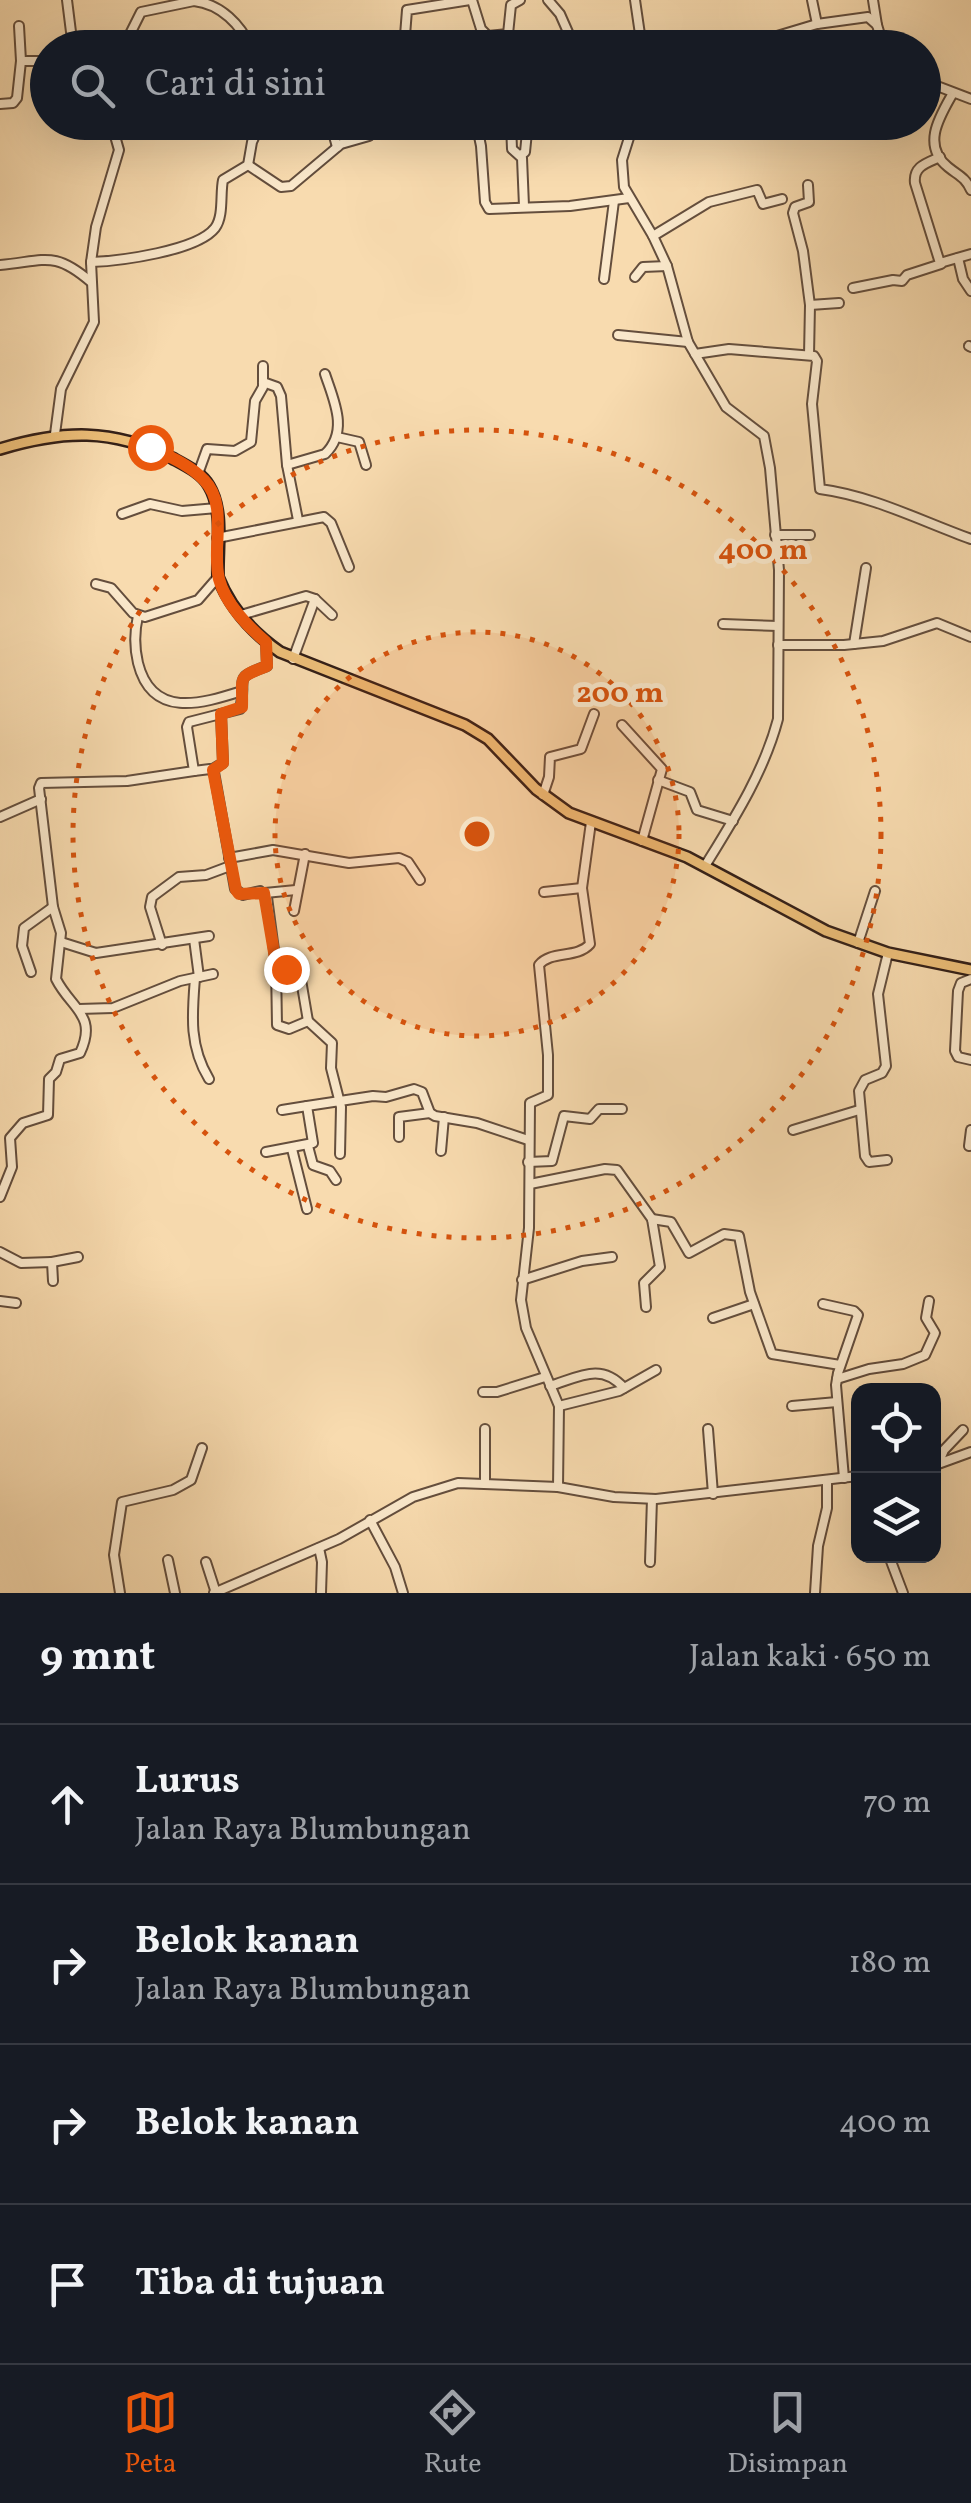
<!DOCTYPE html>
<html lang="id">
<head>
<meta charset="utf-8">
<style>
	:root { --surface:#171b24; --page:#242831; --text:#f1f3f6; --muted:#9ea1a6; --line:#363941; --accent:#ea580c }
	body { margin:0; font-family:Vollkorn,serif; background:var(--page); color:var(--text) }
	.controls { position:absolute; right:30px; bottom:30px; display:grid; overflow:hidden; border-radius:20px; box-shadow:0 10px 40px #0002 }
	.controls button { width:90px; height:90px; display:grid; place-items:center; padding:0; border:0; border-bottom:2px solid var(--line); background:var(--surface); color:var(--text); font:50px sans-serif }
	.stop { position:absolute; width:30px; height:30px; margin:-22px; border:8px solid #ea580c; border-radius:50%; background:#fff }
	.stop.end { background:#ea580c; border-color:#fff; box-shadow:0 2px 10px #0008 }
	.list { margin:0; padding:0; list-style:none }
	h2 { display:flex; justify-content:space-between; align-items:center; height:130px; margin:0; padding:0 40px; font-size:42px }
	h2 small { font-size:32px; font-weight:400; color:var(--muted) }
	.list li { display:grid; grid-template-columns:65px 1fr auto; gap:30px; align-items:center; box-sizing:border-box; height:160px; padding:0 40px; border-top:2px solid var(--line) }
	.list b { display:block; font-size:38px; white-space:nowrap }
	.list p { margin:0; font-size:32px; white-space:nowrap; color:var(--muted) }
	.list em { font-size:32px; font-style:normal; color:var(--muted) }
	.icon { flex:none; width:55px; height:55px; fill:none; stroke:currentColor; stroke-width:2; stroke-linecap:round; stroke-linejoin:round }
	.map { position:relative; flex:none; width:971px; height:1593px; overflow:hidden }
	.search { position:absolute; background:var(--surface); box-shadow:0 10px 40px #0002; left:30px; right:30px; top:30px; height:110px; display:flex; align-items:center; gap:25px; box-sizing:border-box; padding:0 35px; border-radius:55px; color:var(--muted); font-size:38px }
	.sheet { height:770px; background:var(--surface) }
	nav { display:flex; justify-content:space-around; align-items:center; box-sizing:border-box; height:140px; border-top:2px solid var(--line); background:var(--surface); font-size:28px; color:var(--muted) }
	nav a { display:grid; justify-items:center; gap:5px }
	nav .on { color:var(--accent) }
	.map>svg:first-child { display:block }
	.lines { fill:none; stroke-linecap:round; stroke-linejoin:round }
	.minor-casing { stroke:#644e3d; stroke-width:12 }
	.major-casing { stroke:#331f17; stroke-width:14 }
	.minor { stroke:#fae8cb; stroke-width:8 }
	.major { stroke:#ecbe78; stroke-width:9 }
	.route { stroke:#ea580c; stroke-width:12 }
	.ring { fill:none; stroke:#d6530d; stroke-width:5; stroke-dasharray:5 10 }
	.centre { fill:#d6530d; stroke:#fae8cb; stroke-width:5 }
	.ring-label { font-size:30px; text-anchor:middle; font-weight:bold; fill:#d6530d; stroke:#fae8cb; stroke-width:10; stroke-linejoin:round; paint-order:stroke }
</style>
</head>
<body>
<div class="map">
<svg width="971" height="1593" viewBox="0 0 971 1593">
	<rect width="100%" height="100%" fill="#f8dbaf"/>
	<filter id="stains"><feTurbulence type="fractalNoise" baseFrequency=".002" numOctaves="4"/><feColorMatrix values="0 0 0 0 .2 0 0 0 0 .09 0 0 0 0 .02 0 0 0 .5 -.17"/></filter>
	<radialGradient id="worn" r=".72"><stop offset=".6" stop-color="#630" stop-opacity="0"/><stop offset="1" stop-color="#630" stop-opacity=".3"/></radialGradient>
	<g class="lines">
		<g class="minor-casing">
			<g id="minor">
				<path d="M67 0 73 48"/>
				<path d="M472 0 481 29 488 36 508 34 511 5 520 0"/>
				<path d="M548 0 560 14 575 48"/>
				<path d="M635 0 642 48"/>
				<path d="M812 0 817 24"/>
				<path d="M873 0 877 25"/>
				<path d="M767 39 817 24 868 17 877 25 884 48"/>
				<path d="M123 48 141 12 194 1C221 4 241 25 251 48"/>
				<path d="M404 48 407 10 470 0"/>
				<path d="M21 61H48"/>
				<path d="M924 81 971 99"/>
				<path d="M953 93C940 116 921 145 948 167 959 176 965 177 971 190"/>
				<path d="M0 104 13 103 17 98 21 61 19 26"/>
				<path d="M330 122 337 147"/>
				<path d="M476 122 481 146 485 202 489 209 570 206 629 198"/>
				<path d="M634 122 622 160 624 187 653 236 667 266 688 342 726 407 764 436 770 468 779 570 778 719C764 772 734 819 705 866"/>
				<path d="M511 124 512 149 522 158 524 206"/>
				<path d="M521 155 525 152 528 122"/>
				<path d="M940 157C927 163 913 166 915 183L940 263 971 254"/>
				<path d="M248 165 281 187 291 186 341 144 369 136"/>
				<path d="M808 185 809 202 795 207 793 213 803 251 810 305"/>
				<path d="M653 236 709 202 757 190 763 204 782 199"/>
				<path d="M958 258 963 279 971 291"/>
				<path d="M91 262C120 261 197 251 215 228 224 216 220 194 223 180L248 165 252 142 261 122"/>
				<path d="M0 265C45 261 54 250 91 282"/>
				<path d="M635 277 643 267 667 266"/>
				<path d="M604 279 614 201"/>
				<path d="M853 288 893 280 902 281 907 275 941 264"/>
				<path d="M618 335 688 342"/>
				<path d="M969 346 971 347"/>
				<path d="M695 354 729 349 814 356 817 361 812 404 820 489C873 496 921 521 971 539"/>
				<path d="M809 355 810 305 839 303"/>
				<path d="M263 382 277 387 281 396 287 465 298 520"/>
				<path d="M55 434 61 389 94 322 91 262 96 227 119 150 111 122"/>
				<path d="M337 437 359 442 366 465"/>
				<path d="M287 465 325 454C349 431 334 401 325 374"/>
				<path d="M198 474 207 449 235 451 251 442 255 401 263 387V366"/>
				<path d="M122 514 150 504 182 511 217 508"/>
				<path d="M775 535H810"/>
				<path d="M217 538 324 517 331 523 349 567"/>
				<path d="M96 584 111 588 133 613 145 617 198 600 218 577"/>
				<path d="M241 615 306 596 315 599 332 615"/>
				<path d="M138 616C134 633 134 646 138 663 152 719 201 704 242 691"/>
				<path d="M723 624 778 626"/>
				<path d="M854 644 866 568"/>
				<path d="M778 645H844L883 641 937 623 971 637"/>
				<path d="M293 659 315 599"/>
				<path d="M622 725 662 769 642 841"/>
				<path d="M213 769 223 763 221 714"/>
				<path d="M194 771 210 769 214 772 235 889 243 895 260 891 267 897 276 965 300 974 308 1021"/>
				<path d="M658 780 690 792 697 810 733 821"/>
				<path d="M543 795 549 777 550 757 581 749 594 714"/>
				<path d="M0 817 41 799"/>
				<path d="M229 858 273 850 349 863 399 858 408 862 420 880"/>
				<path d="M544 892 582 888"/>
				<path d="M265 893 296 890"/>
				<path d="M294 911 305 854"/>
				<path d="M194 939 199 977"/>
				<path d="M61 942 96 953 209 936"/>
				<path d="M858 943 875 891"/>
				<path d="M162 945 150 907 152 897 179 877 206 875 230 866"/>
				<path d="M276 965 277 1025 289 1029 308 1021 332 1043 331 1068 341 1107 340 1154"/>
				<path d="M31 972 22 946 24 928 53 907"/>
				<path d="M195 978C192 1015 189 1046 209 1079"/>
				<path d="M971 979 961 983 958 991 955 1051 958 1057 971 1060"/>
				<path d="M79 1009 113 1008 180 981 213 974"/>
				<path d="M282 1110 307 1106"/>
				<path d="M793 1130 859 1110"/>
				<path d="M399 1137V1117L430 1113"/>
				<path d="M308 1146 313 1165 330 1171 336 1180"/>
				<path d="M969 1146 971 1130"/>
				<path d="M292 1149 307 1209"/>
				<path d="M441 1151 444 1117"/>
				<path d="M266 1152 313 1143 307 1106 373 1096 386 1097 414 1089 422 1092 430 1113 435 1116 477 1123 528 1140"/>
				<path d="M887 1160 869 1162 865 1156 859 1091 865 1080 882 1073 886 1066 878 994 888 953"/>
				<path d="M528 1162 552 1161 564 1116 590 1119 599 1109H622"/>
				<path d="M530 1184 605 1169 617 1170 652 1219 660 1267 644 1283 646 1307"/>
				<path d="M0 1197 12 1167 10 1138 23 1123 48 1115 49 1079 56 1072 60 1059 80 1053C98 1015 71 1009 56 979L61 933 53 907 39 788 41 783 127 781 194 771 187 727 189 722 240 709C248 678 230 679 267 666L266 642"/>
				<path d="M652 1219 671 1222 689 1253 724 1234 739 1236 750 1292 772 1354 840 1365"/>
				<path d="M0 1252 21 1263 52 1262 53 1281"/>
				<path d="M52 1262 78 1257"/>
				<path d="M522 1280 582 1261 612 1257"/>
				<path d="M0 1301 16 1303"/>
				<path d="M823 1304 854 1311 858 1315 838 1373 836 1385 844 1478"/>
				<path d="M713 1318 754 1304"/>
				<path d="M837 1379 869 1369 903 1364 925 1355 935 1333 926 1318 929 1301"/>
				<path d="M550 1386C579 1377 601 1362 624 1388"/>
				<path d="M483 1392H497L545 1377"/>
				<path d="M559 1406 619 1391 656 1370"/>
				<path d="M792 1406 837 1402"/>
				<path d="M485 1429V1483"/>
				<path d="M708 1429 713 1494"/>
				<path d="M938 1464 944 1450 963 1430"/>
				<path d="M938 1464 971 1452"/>
				<path d="M558 1487 559 1406 526 1328 521 1300 529 1228 530 1103 548 1095V1055L539 965C551 950 577 959 590 944L582 888 591 822"/>
				<path d="M370 1520 395 1567 403 1593"/>
				<path d="M319 1548 322 1562 321 1593"/>
				<path d="M889 1556 903 1593"/>
				<path d="M168 1560 175 1593"/>
				<path d="M206 1562 216 1593"/>
				<path d="M650 1562 652 1499"/>
				<path d="M120 1593 114 1555 122 1502 173 1490 191 1480 202 1448"/>
				<path d="M214 1593 339 1539 413 1497 458 1483 558 1487 614 1497 656 1499 858 1476"/>
				<path d="M815 1593 818 1546 827 1508V1480"/>
			</g>
		</g>
		<g class="major-casing">
			<path id="major" d="M0 449C63 430 112 428 172 458 185 465 202 473 209 486 224 511 217 548 218 577 230 608 253 633 280 652L465 725 488 739 536 789 569 813 687 857 826 931 888 953 971 970"/>
		</g>
		<use href="#minor" class="minor"/>
		<use href="#major" class="major"/>
	</g>
	<g class="lines">
		<path class="route" d="M150 447C168 456 190 465 204 480 229 505 211 548 219 579 225 603 248 627 266 642L267 666C236 678 243 675 242 707L221 714 223 763 213 770 236 890 239 894 264 893 276 964 286 969"/>
	</g>
	<circle cx="477" cy="834" r="202" fill="#d6530d" fill-opacity=".12"/>
	<g class="ring">
		<circle cx="477" cy="834" r="202"/>
		<circle cx="477" cy="834" r="404"/>
	</g>
	<circle cx="477" cy="834" r="15" class="centre"/>
	<g class="ring-label">
		<text x="763" y="559">400 m</text>
		<text x="620" y="702">200 m</text>
	</g>
	<rect width="100%" height="100%" filter="url(#stains)"/>
	<rect width="100%" height="100%" fill="url(#worn)"/>
</svg>
<div class="controls">
<button><svg class="icon" aria-label="locate" viewBox="0 0 24 24"><circle cx="12" cy="12" r="6"/><path d="M12 2v4M12 18v4M2 12h4M18 12h4"/></svg></button>
<button><svg class="icon" aria-label="layers" viewBox="0 0 24 24"><path d="M12 4l9 5-9 5-9-5zM3 14l9 5 9-5"/></svg></button>
</div>
<div class="stop" style="left:150px;top:447px"></div>
<div class="stop end" style="left:286px;top:969px"></div>
<div class="search"><svg class="icon" aria-label="search" viewBox="0 0 24 24"><circle cx="10" cy="10" r="6"/><path d="M15 15l6 6"/></svg>Cari di sini</div>
</div>
<section class="sheet">
<h2>9 mnt<small>Jalan kaki · 650 m</small></h2>
<ul class="list">
<li><svg class="icon" aria-label="ahead" viewBox="0 0 24 24"><path d="M12 20V5M6 11l6-6 6 6"/></svg><div><b>Lurus</b><p>Jalan Raya Blumbungan</p></div><em>70 m</em></li>
<li><svg class="icon" aria-label="right" viewBox="0 0 24 24"><path d="M7 20v-9h11M14 6l5 5-5 5"/></svg><div><b>Belok kanan</b><p>Jalan Raya Blumbungan</p></div><em>180 m</em></li>
<li><svg class="icon" aria-label="right" viewBox="0 0 24 24"><path d="M7 20v-9h11M14 6l5 5-5 5"/></svg><div><b>Belok kanan</b></div><em>400 m</em></li>
<li><svg class="icon" aria-label="arrive" viewBox="0 0 24 24"><path d="M6 21V4h12l-3 4 3 4H6"/></svg><div><b>Tiba di tujuan</b></div></li>
</ul>
</section>
<nav>
<a class="on"><svg class="icon" aria-label="map" viewBox="0 0 24 24"><path d="M3 6l6-2 6 2 6-2v14l-6 2-6-2-6 2zM9 4v14M15 6v14"/></svg>Peta</a>
<a><svg class="icon" aria-label="directions" viewBox="0 0 24 24"><path d="M12 3l9 9-9 9-9-9zM9 14v-3h6M13 9l2 2-2 2"/></svg>Rute</a>
<a><svg class="icon" aria-label="saved" viewBox="0 0 24 24"><path d="M7 4h10v16l-5-4-5 4z"/></svg>Disimpan</a>
</nav>
</body>
</html>
